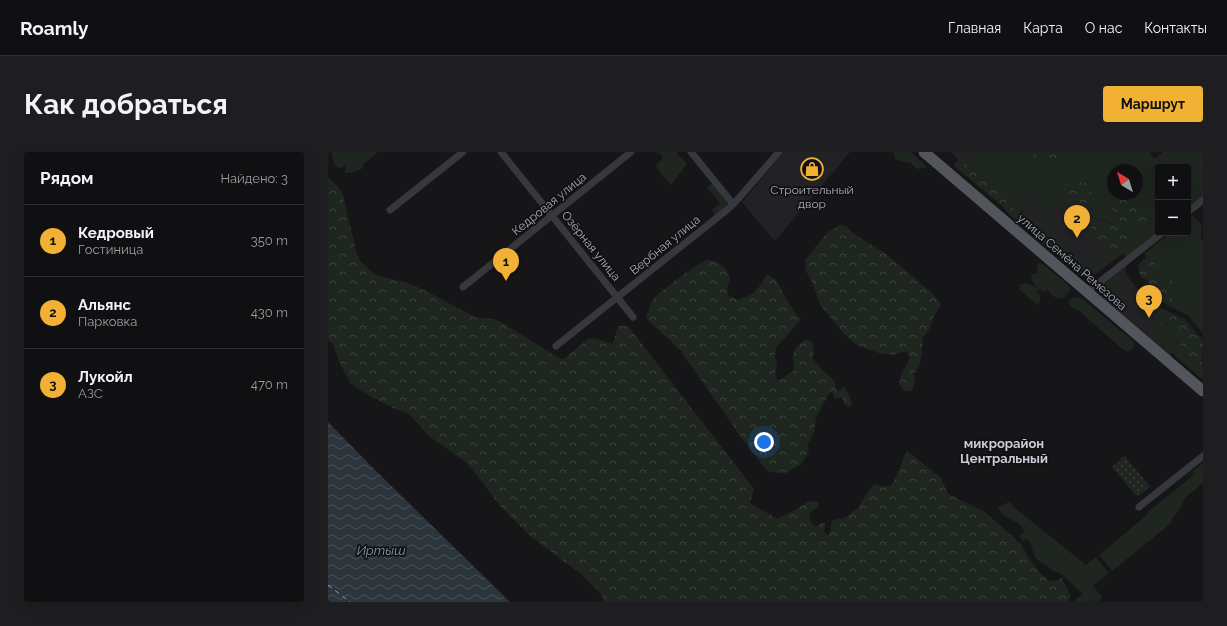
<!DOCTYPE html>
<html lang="ru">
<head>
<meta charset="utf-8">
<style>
	:root { --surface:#101012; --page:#1e1e20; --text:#f1f3f6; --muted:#9c9d9f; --line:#303032; --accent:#f2b134 }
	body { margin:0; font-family:Raleway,sans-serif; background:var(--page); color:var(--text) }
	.controls { position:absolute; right:12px; top:12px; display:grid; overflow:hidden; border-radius:4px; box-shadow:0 4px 16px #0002 }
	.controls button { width:36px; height:36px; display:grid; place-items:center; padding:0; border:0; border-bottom:1px solid var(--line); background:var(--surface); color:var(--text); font:20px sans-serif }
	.compass { position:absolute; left:779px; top:12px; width:36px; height:36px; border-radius:50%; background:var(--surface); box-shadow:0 4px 16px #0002; rotate:322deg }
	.you { position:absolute; left:436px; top:290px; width:14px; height:14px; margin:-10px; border:3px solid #fff; border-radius:50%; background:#1a73e8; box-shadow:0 0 0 6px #1a73e833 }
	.badge { display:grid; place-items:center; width:26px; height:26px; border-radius:50%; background:var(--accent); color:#111; font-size:13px; font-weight:700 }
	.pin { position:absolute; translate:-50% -33px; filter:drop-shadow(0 1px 2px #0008) }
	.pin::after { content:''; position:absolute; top:21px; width:14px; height:12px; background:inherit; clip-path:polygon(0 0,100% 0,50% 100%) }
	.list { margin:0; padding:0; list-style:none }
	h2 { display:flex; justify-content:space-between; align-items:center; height:52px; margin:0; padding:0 16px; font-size:17px }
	h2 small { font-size:13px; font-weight:400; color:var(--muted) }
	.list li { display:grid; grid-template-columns:26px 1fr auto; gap:12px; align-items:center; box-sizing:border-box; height:72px; padding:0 16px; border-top:1px solid var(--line) }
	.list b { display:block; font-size:15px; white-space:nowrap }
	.list p { margin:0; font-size:13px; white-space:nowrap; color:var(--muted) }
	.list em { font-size:13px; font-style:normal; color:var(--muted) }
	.map { position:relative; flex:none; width:875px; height:450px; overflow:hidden; border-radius:4px }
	header { display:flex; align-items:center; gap:24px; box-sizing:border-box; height:56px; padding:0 20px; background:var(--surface); border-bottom:1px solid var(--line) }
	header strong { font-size:19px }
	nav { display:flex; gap:22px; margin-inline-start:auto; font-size:14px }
	.intro { display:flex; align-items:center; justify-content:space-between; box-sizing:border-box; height:96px; padding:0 24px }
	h1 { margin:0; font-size:28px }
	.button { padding:10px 18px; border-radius:4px; background:var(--accent); color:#111; font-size:14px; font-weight:700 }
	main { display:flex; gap:24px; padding:0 24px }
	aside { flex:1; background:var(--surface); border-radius:4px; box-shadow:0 4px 16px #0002 }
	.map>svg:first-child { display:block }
	.built { fill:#222225 }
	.grass { fill:#1e261f; fill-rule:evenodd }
	.forest { fill:url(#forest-crowns) }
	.park { fill:url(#park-dots) }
	.water { fill:url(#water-waves) }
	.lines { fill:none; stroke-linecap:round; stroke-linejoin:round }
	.ferry { stroke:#7f9bb3; stroke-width:1; stroke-dasharray:5 4; stroke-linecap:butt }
	.minor { stroke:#37383d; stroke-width:7 }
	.primary { stroke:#53555c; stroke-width:11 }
	.labels { text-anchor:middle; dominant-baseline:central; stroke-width:3.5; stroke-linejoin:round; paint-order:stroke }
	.poi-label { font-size:12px; fill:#a8adb8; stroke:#111113 }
	.street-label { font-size:12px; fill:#a8adb8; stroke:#111113 }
	.neighbourhood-label { font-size:13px; font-weight:bold; fill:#c9ccd4; stroke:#111113 }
	.water-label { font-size:13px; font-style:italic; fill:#7f9bb3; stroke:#111113 }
</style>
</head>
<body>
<header>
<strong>Roamly</strong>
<nav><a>Главная</a><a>Карта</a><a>О нас</a><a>Контакты</a></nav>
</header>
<div class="intro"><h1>Как добраться</h1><a class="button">Маршрут</a></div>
<main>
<aside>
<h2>Рядом<small>Найдено: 3</small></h2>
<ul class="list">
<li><span class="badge">1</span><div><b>Кедровый</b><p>Гостиница</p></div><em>350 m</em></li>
<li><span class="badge">2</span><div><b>Альянс</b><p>Парковка</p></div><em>430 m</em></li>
<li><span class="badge">3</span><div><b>Лукойл</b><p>АЗС</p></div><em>470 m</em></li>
</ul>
</aside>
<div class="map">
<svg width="875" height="450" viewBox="0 0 875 450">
	<defs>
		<pattern id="forest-crowns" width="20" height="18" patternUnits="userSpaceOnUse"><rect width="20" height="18" fill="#1e261f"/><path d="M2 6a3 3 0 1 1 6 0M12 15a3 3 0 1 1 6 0" fill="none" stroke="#3c433d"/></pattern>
		<pattern id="park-dots" width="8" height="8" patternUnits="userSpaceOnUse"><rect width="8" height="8" fill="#1e261f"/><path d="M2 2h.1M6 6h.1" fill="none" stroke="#3c433d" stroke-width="1.8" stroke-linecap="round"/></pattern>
		<pattern id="water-waves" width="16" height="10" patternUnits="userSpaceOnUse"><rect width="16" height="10" fill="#2c353c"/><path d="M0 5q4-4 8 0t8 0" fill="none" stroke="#485056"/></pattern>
	</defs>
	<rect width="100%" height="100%" fill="#161618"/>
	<g class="built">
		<path d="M456 0H522L448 88 444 86 414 50Z"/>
		<path d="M622 0H648L637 12 633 14 631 18 625 13 628 10 630 7Z"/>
		<path d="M722 28 795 101 769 121 758 123 751 122 690 70H692L698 63 690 53Z"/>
		<path d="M800 111 797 119 800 125 832 166 837 193 846 185 850 191 844 196 843 206 776 147 773 142 772 136 774 131Z"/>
	</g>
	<g class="grass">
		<path d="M3 0H50L35 12V16C28 20 25 21 17 21L18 13 12 16 8 15 4 6 5 3Z"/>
		<path d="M329 0H348L359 12 343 33 330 18 328 13 335 6 332 1 329 2Z"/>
		<path d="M565 0H583L596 12 599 16 589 17 583 11 568 8Z"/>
		<path d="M642 0H702L713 12 735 8 741 0H821L826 7 835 0H875V45L860 57V15H830V81L798 106 795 101 783 110 778 105 781 103 739 50 715 69 760 118 774 108 779 113C769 120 763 123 751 122L757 120 705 72 702 71 698 73 699 78 697 76V73L703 67 706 70 713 62 712 61 715 59 711 55 709 56 700 45 690 53 698 64 692 70H690L678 59 676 56 680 59 637 12 645 3ZM785 18H809V42H785ZM741 28 746 30 759 31 764 42 760 55 761 63C781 75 799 71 820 70V77L804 74 795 81 806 87 784 102Z"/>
		<path d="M385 31 399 51V54L389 62H386L384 58 392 51 379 35Z"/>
		<path d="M865 63 874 73 873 86 875 87V182L861 164 837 152 842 153 846 149 838 142 841 139 838 130 835 129 826 109 818 106 817 101 842 81H860V67Z"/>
		<path d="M711 111 715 112 740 133 743 138 735 146 730 147 722 142 720 138 714 140V137L709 139 712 144V150L709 153C703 148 698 142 691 138L692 132 699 131 709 136 703 127 704 122 710 121 709 114Z"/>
		<path d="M786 124C790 125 794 127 796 131 798 135 797 147 795 151 794 154 792 154 790 155 773 148 770 135 786 124Z"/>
		<path d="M820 144 826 151 835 157 857 167 870 183 864 181 862 175 850 165 836 170 845 177 857 204 862 208 868 209 874 214 875 212V228L847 204 843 199 844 196 850 191 846 186 837 193C829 191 822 183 820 175L832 166 817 147 818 145Z"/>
		<path d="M747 145 753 146 806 190C807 196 804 198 799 200L792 195 750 158 745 156 741 152V148Z"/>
		<path d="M875 311V331L857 346 853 355 844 367 842 372 784 419 771 403 820 362 821 359 866 323 864 320Z"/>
		<path d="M681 349 688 357 758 413 768 405 781 421 765 434 774 445 771 450 764 449 762 450H748V447L755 442 732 421 723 418 721 415 707 406 702 390 699 387 694 389 692 386 693 381 697 380C695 377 693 373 691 372 683 366 673 366 670 355L681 350Z"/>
	</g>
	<g class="forest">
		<path d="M702 0H741L735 8 713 12Z"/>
		<path d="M637 12 686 54 685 59 683 60 680 59 631 18 633 14Z"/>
		<path d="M0 25 11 36 15 43 28 99 32 109 42 118 50 124 80 131 96 138 147 165 165 167 173 170 223 201 234 207H236L261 186C268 186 278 190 285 192L290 174H300L426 337 422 351 449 367 467 358 481 349 490 350 491 354 482 361 481 366 485 373 489 374 494 371 497 372 496 380 500 383 502 382 503 374 504 369 508 367H513L518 365 530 356 541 338 547 332 554 334H562C572 324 572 310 579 299L613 326 620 342 657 360 692 391 700 405 709 417 720 428 727 429 734 426 743 445 740 450H276L274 443 254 423 201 383 174 356 140 312 101 284 82 263 61 254 38 242 22 231 11 209 5 192 0 188Z"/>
		<path d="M741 27 746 30 759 31 764 42 760 55 762 63 769 68 784 72V46L795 44 804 48 820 70V78L804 74 795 81 806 87 787 103 784 102 734 39Z"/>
		<path d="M713 69 757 117V120L751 122 699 78 698 73 700 71 705 72Z"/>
		<path d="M512 73 518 74 526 82 555 100 576 117 603 140 613 152 606 164 602 176 595 186 594 201 592 211 586 223 587 230 585 236 582 239H576L571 232 573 223 582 206 579 200H574L565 203 551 201 529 193 516 182 492 153 484 130 478 119 477 108 500 80Z"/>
		<path d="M818 106 826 109 835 129 838 130 843 128 848 133 847 139H841L838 142 846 149 847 152 842 153 837 152 824 138 819 128 814 126 811 120 810 113Z"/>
		<path d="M378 108C390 108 398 114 402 126L399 136 400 143 410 148C427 142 430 138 439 122L448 128 466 160 473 167 448 196 447 204 449 214 447 222 449 228 455 226 465 219C466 214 466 211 465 206 464 198 472 192 478 187L485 190 486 196 485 207 494 218 506 228 509 239 517 235 522 245 524 253 520 255 516 252 514 245 507 247 504 239 500 243 488 266 486 281 480 292 481 300 472 313 457 321 440 320 415 288 353 199 318 166C320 161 321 156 323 151 329 140 366 114 378 108Z"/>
		<path d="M836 164 840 166C850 161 861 172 864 181L872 184 875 190 874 214 868 209 862 208 857 204 845 177 834 167Z"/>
	</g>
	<path class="park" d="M797 304 822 335 809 345 784 315Z"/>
	<path class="water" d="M0 270 43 314 182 450H0Z"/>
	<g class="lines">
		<path class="ferry" d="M0 433 22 450"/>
		<g class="minor">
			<path d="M173 0 305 165"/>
			<path d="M363 0 405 52"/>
			<path d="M62 58 135 0"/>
			<path d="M860 60 875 48"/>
			<path d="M135 135 303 0"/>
			<path d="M759 140 834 81"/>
			<path d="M228 194 400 57 410 47 451 0"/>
			<path d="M811 355 875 304"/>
		</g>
		<path class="primary" d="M596 0 875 239"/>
	</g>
	<defs>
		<g id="shop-ring" transform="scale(1.15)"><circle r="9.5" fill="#111113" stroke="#f2b134" stroke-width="1.5"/><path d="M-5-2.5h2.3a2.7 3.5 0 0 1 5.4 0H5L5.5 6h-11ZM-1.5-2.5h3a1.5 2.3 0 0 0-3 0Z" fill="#f2b134"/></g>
	</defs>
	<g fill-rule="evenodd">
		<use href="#shop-ring" x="484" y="17"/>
	</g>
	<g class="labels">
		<g class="poi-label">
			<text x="484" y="38">Строительный<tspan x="484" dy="14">двор</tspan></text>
		</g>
		<g class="street-label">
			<text transform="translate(221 52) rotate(-39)">Кедровая улица</text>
			<text transform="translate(337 93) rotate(-39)">Вербная улица</text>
			<text transform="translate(263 94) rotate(51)">Озёрная улица</text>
			<text transform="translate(744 110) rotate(41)">улица Семёна Ремезова</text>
		</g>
		<g class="neighbourhood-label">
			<text x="676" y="291">микрорайон<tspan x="676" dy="15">Центральный</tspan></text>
		</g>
		<g class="water-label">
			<text x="53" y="398">Иртыш</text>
		</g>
	</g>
</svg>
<div class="controls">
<button>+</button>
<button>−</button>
</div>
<svg class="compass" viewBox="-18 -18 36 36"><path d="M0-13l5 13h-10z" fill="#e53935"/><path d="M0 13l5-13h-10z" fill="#9c9d9f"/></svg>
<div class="you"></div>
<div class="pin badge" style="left:178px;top:129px">1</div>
<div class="pin badge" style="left:749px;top:86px">2</div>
<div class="pin badge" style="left:821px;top:166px">3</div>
</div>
</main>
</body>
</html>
